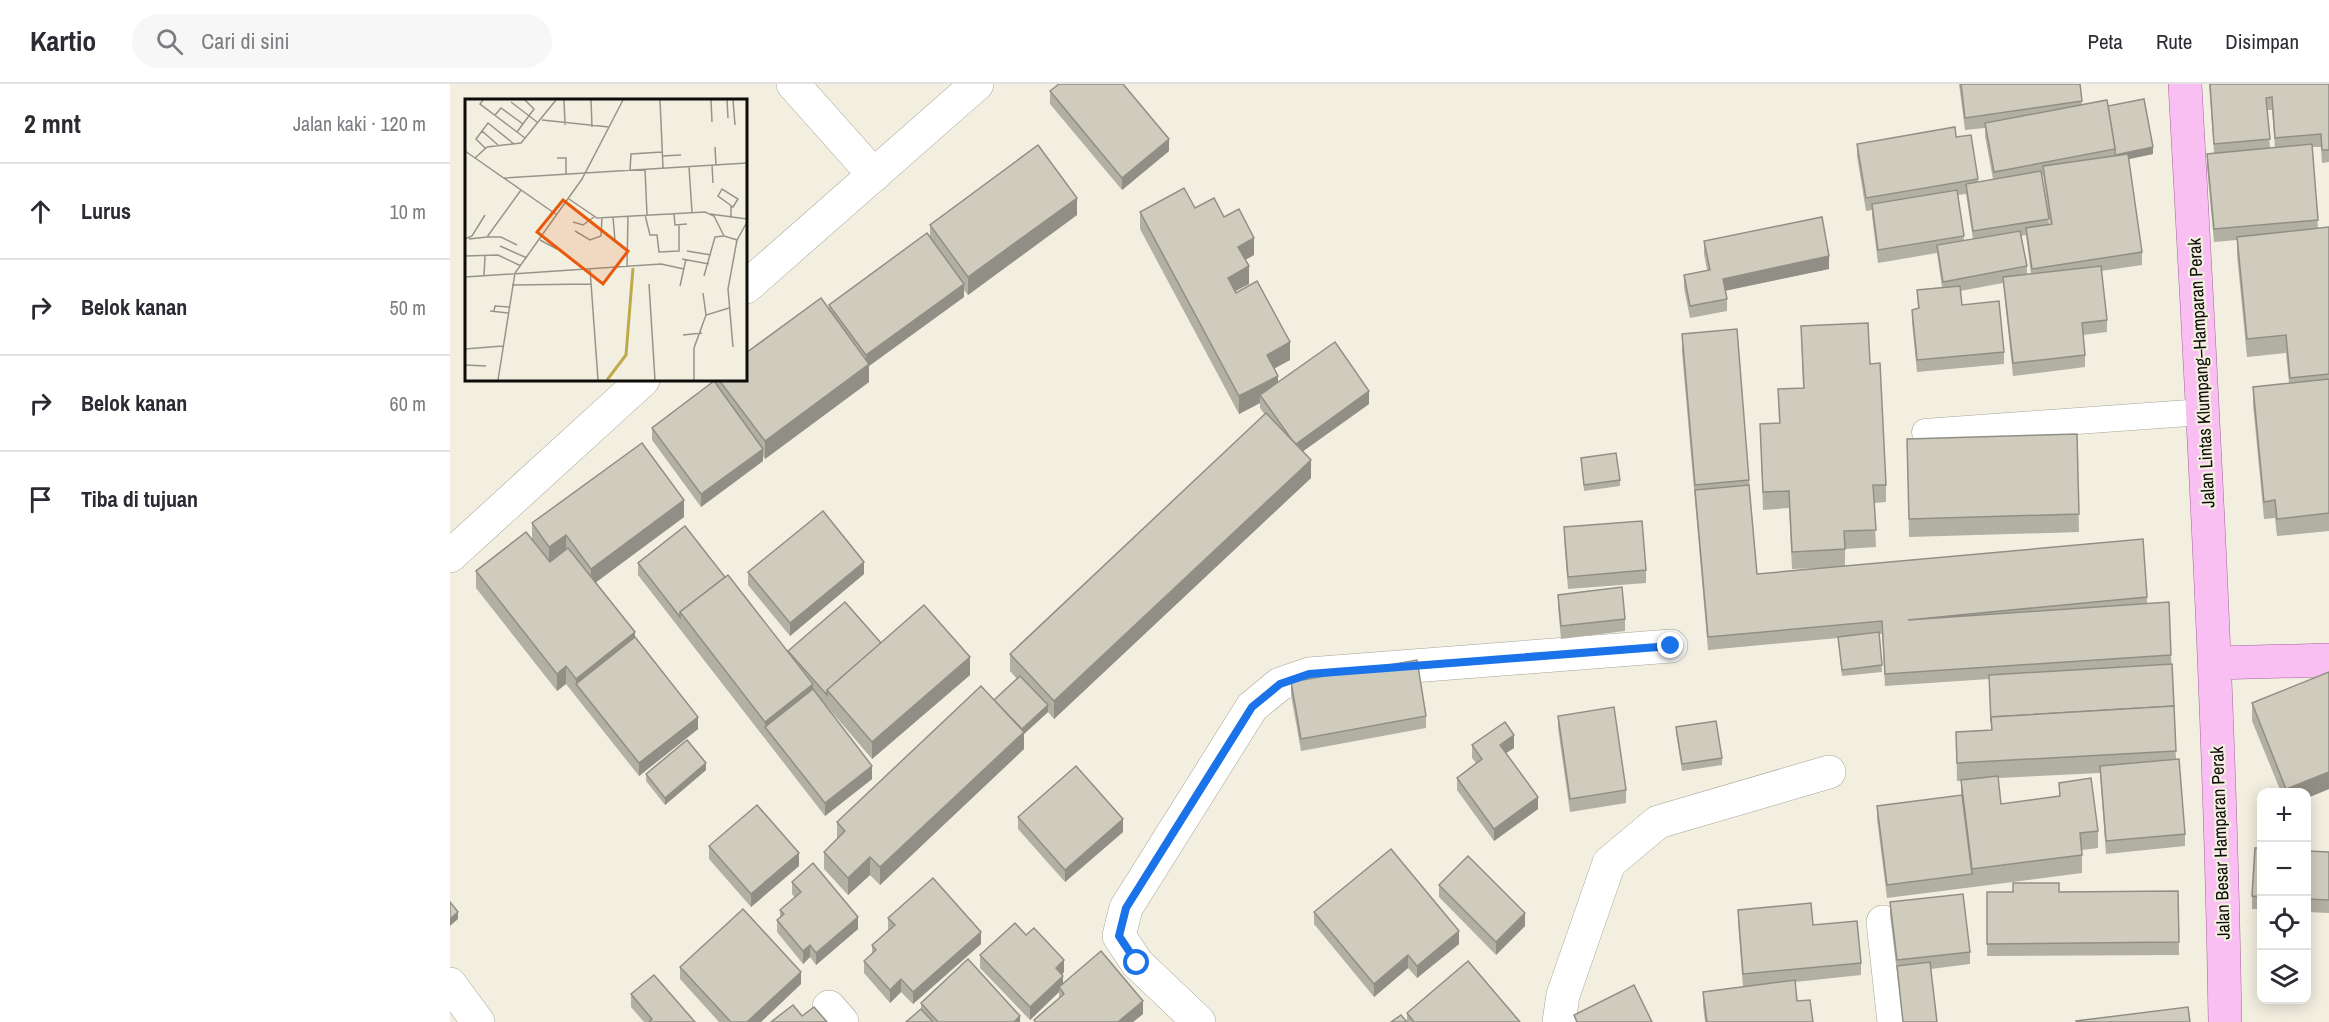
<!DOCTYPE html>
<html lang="id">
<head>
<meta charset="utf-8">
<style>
	:root { --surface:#fff; --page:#f7f7f7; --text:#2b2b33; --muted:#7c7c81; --line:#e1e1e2 }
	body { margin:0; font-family:"Archivo Narrow",sans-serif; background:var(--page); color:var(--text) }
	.controls { position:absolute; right:18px; bottom:18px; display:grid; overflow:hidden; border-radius:12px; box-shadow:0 3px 15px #0003 }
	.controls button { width:54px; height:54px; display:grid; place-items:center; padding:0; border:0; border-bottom:2px solid var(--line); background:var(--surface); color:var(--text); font:30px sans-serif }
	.stop { position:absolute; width:18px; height:18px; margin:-14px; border:4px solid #1a73e8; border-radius:50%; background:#fff }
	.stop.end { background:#1a73e8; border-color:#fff; box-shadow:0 2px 6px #0008 }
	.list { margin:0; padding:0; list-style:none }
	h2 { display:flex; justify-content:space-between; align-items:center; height:78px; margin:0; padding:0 24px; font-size:26px }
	h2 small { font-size:20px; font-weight:400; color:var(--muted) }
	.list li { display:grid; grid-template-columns:39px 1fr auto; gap:18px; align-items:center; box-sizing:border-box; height:96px; padding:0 24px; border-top:2px solid var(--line) }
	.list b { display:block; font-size:22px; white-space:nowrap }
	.list em { font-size:20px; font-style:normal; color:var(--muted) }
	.icon { flex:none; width:33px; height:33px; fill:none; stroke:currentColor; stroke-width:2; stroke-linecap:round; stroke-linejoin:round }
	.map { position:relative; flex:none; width:1879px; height:938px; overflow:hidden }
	header { display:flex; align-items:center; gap:36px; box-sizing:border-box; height:84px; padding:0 30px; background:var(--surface); border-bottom:2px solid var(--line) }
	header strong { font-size:28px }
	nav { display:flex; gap:33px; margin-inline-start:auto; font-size:21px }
	.search { width:420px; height:54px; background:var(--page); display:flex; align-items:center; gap:15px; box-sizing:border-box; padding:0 21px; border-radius:33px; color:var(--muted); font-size:22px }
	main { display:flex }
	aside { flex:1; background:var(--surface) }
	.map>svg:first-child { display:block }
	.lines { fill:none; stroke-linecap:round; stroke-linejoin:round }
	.lane-casing { stroke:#a7a496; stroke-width:27 }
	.street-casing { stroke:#a7a496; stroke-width:34 }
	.primary-casing { stroke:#a4639b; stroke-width:34 }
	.lane { stroke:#fff; stroke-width:26 }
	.street { stroke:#fff; stroke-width:33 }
	.primary { stroke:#f9bef2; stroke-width:33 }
	.wall { fill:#b2afa3; fill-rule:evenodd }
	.shaded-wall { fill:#918f85 }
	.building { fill:#cfccbe; stroke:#918f85; stroke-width:1.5 }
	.route { stroke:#1a73e8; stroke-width:8 }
	.labels { text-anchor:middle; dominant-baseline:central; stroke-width:4.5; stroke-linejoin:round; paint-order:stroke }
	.street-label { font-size:18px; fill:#0d0c07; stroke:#f2efe0 }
	.inset-river { fill:none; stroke:#bdaa4a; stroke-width:3 }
	.inset-road { fill:none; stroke:#969489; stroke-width:1.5 }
	.view { fill:#e8590c; fill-opacity:0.15; stroke:#e8590c; stroke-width:3 }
	.inset-edge { fill:none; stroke:#0d0c07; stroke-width:3 }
</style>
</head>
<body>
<header>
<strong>Kartio</strong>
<div class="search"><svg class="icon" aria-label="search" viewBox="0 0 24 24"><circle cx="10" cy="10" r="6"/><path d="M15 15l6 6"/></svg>Cari di sini</div>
<nav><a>Peta</a><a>Rute</a><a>Disimpan</a></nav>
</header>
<main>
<aside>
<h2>2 mnt<small>Jalan kaki · 120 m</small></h2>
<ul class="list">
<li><svg class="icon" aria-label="ahead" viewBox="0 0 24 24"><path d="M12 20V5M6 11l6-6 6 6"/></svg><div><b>Lurus</b></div><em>10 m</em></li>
<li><svg class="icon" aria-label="right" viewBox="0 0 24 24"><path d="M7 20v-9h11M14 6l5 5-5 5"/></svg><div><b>Belok kanan</b></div><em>50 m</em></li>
<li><svg class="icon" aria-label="right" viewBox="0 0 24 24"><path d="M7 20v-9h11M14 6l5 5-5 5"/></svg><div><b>Belok kanan</b></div><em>60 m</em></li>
<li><svg class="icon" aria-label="arrive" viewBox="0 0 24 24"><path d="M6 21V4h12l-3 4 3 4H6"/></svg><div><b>Tiba di tujuan</b></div></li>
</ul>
</aside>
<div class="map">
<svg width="1879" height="938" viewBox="0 0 1879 938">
	<rect width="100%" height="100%" fill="#f2efe0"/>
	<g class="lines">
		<g class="lane-casing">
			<path id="lane" d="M1475 348 1753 328"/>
		</g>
		<g class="street-casing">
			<g id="street">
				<path d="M343 0 424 91"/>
				<path d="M296 203 527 0"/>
				<path d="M0 472 193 296"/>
				<path d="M1433 838 1444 938"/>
				<path d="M0 900 28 938"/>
				<path d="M379 923 392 938"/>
				<path d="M749 938 687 879 669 852 676 824 802 623 830 600 859 590 1221 562"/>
				<path d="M1109 938 1113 911 1159 779 1208 738 1379 688"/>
			</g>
		</g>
		<g class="primary-casing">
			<g id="primary">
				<path d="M1735 0C1752 313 1770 625 1775 938"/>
				<path d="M1765 579 1879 576"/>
			</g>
		</g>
		<use href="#lane" class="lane"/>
		<use href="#street" class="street"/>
		<use href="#primary" class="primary"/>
	</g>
	<g class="wall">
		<path d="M1509 0H1630L1632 21 1658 22 1703 70 1679 75 1692 168V181L1651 187 1657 236V248L1633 251 1635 271V283L1563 292 1553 199 1510 207 1512 221 1554 268V280L1467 288 1462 238V226L1468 225 1467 206 1492 203 1487 169 1428 179 1422 132V126L1416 127 1407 72V60L1506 53 1528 95V98L1543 95 1535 52V44L1515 46ZM1592 91H1593L1600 140H1599ZM1516 110 1523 155 1514 156 1508 111ZM1576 151 1581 190H1577V182L1571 152Z"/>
		<path d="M1759 0H1879V78L1872 79 1871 63H1862L1868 144 1879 143V447L1827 452 1825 434 1814 435 1803 320V303L1839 299 1836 269 1797 273 1787 171V156L1764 158 1757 83V70L1764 69ZM1817 26H1822L1825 64H1820Z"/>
		<path d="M600 7 719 67 672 106 600 20Z"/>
		<path d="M745 124 774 133 804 171 795 176 799 200 785 207 840 276 824 285 828 299 919 320 853 367 861 394 604 635 598 628 574 650V665L430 801 420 791 398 811 374 785V768L387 755V738L544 616 567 595 560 587V570L815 331 810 324V319L789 330 690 145V128Z"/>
		<path d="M627 131 518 211 514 206V213L419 282V298L315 375 313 372V377L251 423 202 356V344L265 299V296H296L379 225V221L480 153V141Z"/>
		<path d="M1254 157 1379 185 1275 207 1277 215V227L1240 234 1234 204V191L1257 186 1254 170Z"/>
		<path d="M1351 242 1420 280 1436 401V418L1424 419 1426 463 1395 465V482L1697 513V520L1721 571 1726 675 1735 750V762L1656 770 1650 689 1548 694 1551 720 1609 713V699L1648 747V764L1632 766V789L1437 814 1427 735V722L1511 711V697H1507L1506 648 1541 646 1539 595 1435 602 1432 550H1429L1432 588 1392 592 1388 554 1258 566 1232 268V250L1299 396 1307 490 1371 484 1342 485 1339 424 1313 426 1310 340 1329 339 1328 305 1353 304Z"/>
		<path d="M1627 350 1629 448 1459 453 1457 355Z"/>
		<path d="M1131 374 1170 396V402L1134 407Z"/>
		<path d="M234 433 146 498 185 553 248 645 189 692 116 600 107 607 26 504V487L82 455V439Z"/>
		<path d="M1114 443 1196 486V499L1118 505 1114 455Z"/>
		<path d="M188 479 275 493 338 569V567L430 559 520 591 422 675 375 620 422 695 375 732 188 491Z"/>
		<path d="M298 488 414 490 340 552 298 501Z"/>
		<path d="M1108 511 1175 535V547L1111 555 1108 523Z"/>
		<path d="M1879 588V705L1857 714V708H1831L1802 637V619Z"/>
		<path d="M841 598 976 632V644L851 667 841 611Z"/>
		<path d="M1108 632 1176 706V719L1120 728 1108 644Z"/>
		<path d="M1226 643 1272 674V681L1232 687 1226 649Z"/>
		<path d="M1022 661 1064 664 1056 669 1088 725 1044 757 1007 706V694L1026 679 1022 674Z"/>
		<path d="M256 686 215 721 196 697V690Z"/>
		<path d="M568 733 673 748 615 798 568 745Z"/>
		<path d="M259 762 349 782 301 823 259 775Z"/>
		<path d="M1812 764V825H1802V812Z"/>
		<path d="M1857 767 1879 768V829L1857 828Z"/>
		<path d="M342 798 408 845 366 881 360 873 353 880 327 848V836L330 833V826L345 814 342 810Z"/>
		<path d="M989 801 1075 842 1046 871 989 813Z"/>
		<path d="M1728 807 1729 871 1537 872V808Z"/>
		<path d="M1440 818 1520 868V880L1481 885 1487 938H1453L1440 831Z"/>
		<path d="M1288 826 1363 841 1411 879V891L1345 898 1347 917 1363 938H1255L1253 921V908L1293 903 1288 838Z"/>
		<path d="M864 828 1009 860 967 894 958 884 924 913 864 840Z"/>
		<path d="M438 834 531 860 463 920 451 908 440 919 414 889V877L422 870V861L438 846Z"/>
		<path d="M576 851 614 888 612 891 613 900 693 930 683 938H584V936L609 914V908L580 936 530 884V871Z"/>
		<path d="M230 883 351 900 311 938H269L230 895Z"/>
		<path d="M181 910 245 938H194L181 923Z"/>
		<path d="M471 919 570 938H456L471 925Z"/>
		<path d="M957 929 1070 938H941H957Z"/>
	</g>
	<g class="shaded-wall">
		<path d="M719 55V67L672 106V94Z"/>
		<path d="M1703 63V70L1665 78V71Z"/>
		<path d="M627 114V131L518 211V193Z"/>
		<path d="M804 154V171L788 180V163Z"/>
		<path d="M1379 172V185L1273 207V195Z"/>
		<path d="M799 182V200L778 211V194Z"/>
		<path d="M514 200V213L419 282V298L315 375V357L416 282V271Z"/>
		<path d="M840 258V276L817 288V271Z"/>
		<path d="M828 292V309L810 311V319L789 330V312Z"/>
		<path d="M919 307V320L845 373V360Z"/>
		<path d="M313 365V377L251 423V410Z"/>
		<path d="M861 376V394L604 635V617Z"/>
		<path d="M234 416V433L141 502V485Z"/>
		<path d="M116 451V468L99 481V463Z"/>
		<path d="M414 478V490L340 552V539Z"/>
		<path d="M185 548V566L126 600V595Z"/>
		<path d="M520 573V591L422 675V658Z"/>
		<path d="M116 582V600L107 607V590Z"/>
		<path d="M363 600V618L315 643V638Z"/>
		<path d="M598 621V628L574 650V665L430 801V783Z"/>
		<path d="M248 633V645L189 692V679Z"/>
		<path d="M1064 651V664L1050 673V661Z"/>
		<path d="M256 679V686L215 721V714Z"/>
		<path d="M422 682V695L375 732V719Z"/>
		<path d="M1879 688V705L1857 714V708H1836V705Z"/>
		<path d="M1088 713V725L1044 757V745Z"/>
		<path d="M673 735V748L615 798V786Z"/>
		<path d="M349 769V782L301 823V810Z"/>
		<path d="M420 773V791L398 811V794Z"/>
		<path d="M8 828V835L0 842V835Z"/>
		<path d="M1075 829V842L1046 871V858Z"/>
		<path d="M408 833V845L366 881V869Z"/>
		<path d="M1009 847V860L967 894V882Z"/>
		<path d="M531 848V860L463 920V908Z"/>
		<path d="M360 861V873L353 880V867Z"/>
		<path d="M958 871V884L924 913V900Z"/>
		<path d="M614 876V888L606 896V884Z"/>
		<path d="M351 888V900L311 938H297Z"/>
		<path d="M613 892V904L609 903V908L580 936V923Z"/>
		<path d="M451 895V908L440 919V906Z"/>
		<path d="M693 917V930L683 938H668Z"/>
		<path d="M570 932V938H564Z"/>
	</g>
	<g class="building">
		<path d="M609 0H673L719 55 672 94 600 7Z"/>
		<path d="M1511 0H1630L1632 17 1515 34Z"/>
		<path d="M1760 0H1879V66H1872L1871 50 1825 54 1822 13 1816 14 1820 55 1764 60Z"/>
		<path d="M1694 15 1703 63 1665 71V65L1658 22Z"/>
		<path d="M1657 16 1665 65 1544 88 1535 39Z"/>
		<path d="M1505 43 1506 53 1521 51 1528 95 1416 114 1407 60Z"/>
		<path d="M1862 60 1868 136 1764 145 1757 70Z"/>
		<path d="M588 61 627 114 518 193 480 141Z"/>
		<path d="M1678 70 1692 168 1582 185 1576 144 1602 140 1593 82Z"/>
		<path d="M1591 87 1599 135 1523 147 1516 100Z"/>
		<path d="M734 104 745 124 764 114 774 133 789 125 804 154 788 163 799 182 778 194 786 209 807 197 840 258 817 271 828 292 789 312 690 128Z"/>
		<path d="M1507 106 1514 152 1428 166 1422 120Z"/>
		<path d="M1372 133 1379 172 1273 195 1277 215 1240 222 1234 191 1260 186 1254 157Z"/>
		<path d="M1879 143V290L1840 294 1836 251 1797 255 1787 153Z"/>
		<path d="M1570 147 1577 182 1493 198 1487 161Z"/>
		<path d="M477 149 514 200 416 271 379 221Z"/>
		<path d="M1651 182 1657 236 1632 239 1635 271 1563 279 1553 193Z"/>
		<path d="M1510 202 1512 221 1549 217 1554 268 1467 276 1462 226 1469 224 1467 206Z"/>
		<path d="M371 214 419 280 315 357 269 296H296V269Z"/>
		<path d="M1418 239 1420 280 1430 279 1436 401H1423L1426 446 1394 447 1395 465 1342 468 1339 407 1313 408 1310 340 1330 339 1328 305 1354 304 1351 242Z"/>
		<path d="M1287 245 1299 396 1245 401 1232 250Z"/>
		<path d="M885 258 919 307 846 360 842 356 810 311Z"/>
		<path d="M1879 295V429L1827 435 1825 416 1814 418 1803 303Z"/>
		<path d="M264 297 313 365 251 410 202 344Z"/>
		<path d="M816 329 861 376 604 617 560 570Z"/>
		<path d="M1627 350 1629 430 1459 435 1457 355Z"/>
		<path d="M192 359 234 416 141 485 116 451 99 463 82 439Z"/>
		<path d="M1166 369 1170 396 1134 401 1131 374Z"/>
		<path d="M1299 401 1307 490 1693 455 1697 513 1458 536 1719 518 1721 571 1435 590 1432 537 1258 553 1245 406Z"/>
		<path d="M373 427 414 478 340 539 298 488Z"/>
		<path d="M1192 437 1196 486 1118 493 1114 443Z"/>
		<path d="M235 442 275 493 230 528V533L188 479Z"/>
		<path d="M76 448 100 478 118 464 185 548 126 595 116 582 107 590 26 487Z"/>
		<path d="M278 491 363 600 315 638 230 528Z"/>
		<path d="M1172 503 1175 535 1111 542 1108 511Z"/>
		<path d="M395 518 431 559 377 606V611L338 567Z"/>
		<path d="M474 521 520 573 422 658 377 606Z"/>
		<path d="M1429 548 1432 581 1392 586 1388 553Z"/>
		<path d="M185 553 248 633 189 679 126 600Z"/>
		<path d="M967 576 976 632 851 655 841 598Z"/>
		<path d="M1722 580 1724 622 1541 633V638L1539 591Z"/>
		<path d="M1879 588V688L1836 705 1802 619Z"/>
		<path d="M570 592 598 621 572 645 544 616Z"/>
		<path d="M531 602 574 648 430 783 420 773 398 794 374 768 395 747 387 738Z"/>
		<path d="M363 605 422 682 375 719 315 643Z"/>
		<path d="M1724 622 1726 667 1507 679 1506 648 1542 646 1541 633Z"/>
		<path d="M1164 623 1176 706 1120 715 1108 632Z"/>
		<path d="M1266 637 1272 674 1232 680 1226 643Z"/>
		<path d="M1055 638 1064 651 1050 661 1088 713 1044 745 1007 694 1032 675 1022 661Z"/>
		<path d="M237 656 256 679 215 714 196 690Z"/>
		<path d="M1729 675 1735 750 1656 757 1650 682Z"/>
		<path d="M626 682 673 735 615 786 568 733Z"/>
		<path d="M1548 692 1551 720 1610 712 1609 699 1641 694 1648 747 1630 749 1632 771 1522 785 1511 696Z"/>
		<path d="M1512 711 1522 790 1437 801 1427 722Z"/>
		<path d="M307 721 349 769 301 810 259 762Z"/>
		<path d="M1805 764H1812V813L1802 812Z"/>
		<path d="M941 765 1009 847 967 882 958 871 924 900 864 828Z"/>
		<path d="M1857 767 1879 768V816L1857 815Z"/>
		<path d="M1018 772 1075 829 1046 858 989 801Z"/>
		<path d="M363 779 408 833 366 869 360 861 353 867 327 836 334 830 330 826 351 808 342 798Z"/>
		<path d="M483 794 531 848 463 908 451 895 440 906 414 877 426 866 422 861 445 841 438 834Z"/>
		<path d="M1563 799H1609V808L1728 807 1729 858 1537 860V808H1563Z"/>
		<path d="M1513 810 1520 868 1447 876 1440 818Z"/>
		<path d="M0 818 8 828 0 835Z"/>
		<path d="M1361 819 1363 841 1407 837 1411 879 1293 890 1288 826Z"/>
		<path d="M293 825 351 888 297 938H281L230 883Z"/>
		<path d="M565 839 576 851 584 844 614 876 606 884 613 892 580 923 530 871Z"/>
		<path d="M651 867 693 917 668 938H586L584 936 614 910 609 903Z"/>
		<path d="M518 875 570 932 564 938H488L471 919Z"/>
		<path d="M1018 877 1070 938H964L957 929Z"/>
		<path d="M1480 878 1487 938H1453L1447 882Z"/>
		<path d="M204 891 245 938H199L202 935 181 910Z"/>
		<path d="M1345 896 1347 917 1360 916 1363 938H1257L1253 908Z"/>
		<path d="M1184 901 1202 938H1127L1124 931Z"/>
		<path d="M343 921 352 932 364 923 377 938H321Z"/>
		<path d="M1738 923 1740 938H1626V937Z"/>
		<path d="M471 925 483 938H456Z"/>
		<path d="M951 931 957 938H941Z"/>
	</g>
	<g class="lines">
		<path class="route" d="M687 879 669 852 676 824 802 623 830 600 859 590 1221 562"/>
	</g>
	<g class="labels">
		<g class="street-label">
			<text transform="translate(1751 289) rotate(-93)">Jalan Lintas Klumpang–Hamparan Perak</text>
			<text transform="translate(1770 759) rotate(-92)">Jalan Besar Hamparan Perak</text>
		</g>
	</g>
	<g transform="translate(15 15)">
		<rect width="282" height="282" fill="#f2efe0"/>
		<path class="inset-river" d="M142 281 161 256 168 169"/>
		<path class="inset-road" d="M18 1 15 5 60 39M99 1 100 26M126 1 127 28M195 1 198 69M246 1 247 23M262 1 263 19M268 1 270 26M46 3 72 23M30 16 36 9 58 25M77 21 144 28M17 32 33 46M52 33 69 10 60 1M250 48 251 66M20 49 11 40 23 24 49 45M0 52 92 116M197 57 216 56M10 59 22 48 56 44 91 1M92 59H101V75M247 66 248 84M224 68 227 113M180 70 182 116M165 71 166 55 197 53M39 79 282 64M104 100 132 119 240 113 249 117 259 137 272 141 282 123M209 114 210 126 222 125M245 115 282 120M180 116 185 136H192L194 153 214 152V126M148 118 150 142M266 119V108H268L273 100 257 90 253 97 268 108M108 123 118 126 129 118M110 132 125 141 136 137 137 118M22 138H36L52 146M0 140 7 137 20 116M4 140 22 138 56 91M75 141 92 150M35 147 62 159M222 152 246 156M0 157 33 156 56 167M217 160 244 165M162 168 163 117M125 170 133 281M19 176 20 157M239 177 250 138 259 137M184 185 190 281M47 186 126 185M215 187 221 160M238 194 241 216M25 212 43 214M29 212 30 207 44 208M218 236 237 234M0 240V178L196 165 219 170M268 248 263 190 272 141M0 250 38 247M0 266 21 267M33 281 50 174 117 80 158 1M229 281V249L241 216 264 209"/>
		<path class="view" d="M98 101 163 152 138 185 72 133Z"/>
		<rect width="282" height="282" class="inset-edge"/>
	</g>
</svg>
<div class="controls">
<button>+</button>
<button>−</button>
<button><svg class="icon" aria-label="locate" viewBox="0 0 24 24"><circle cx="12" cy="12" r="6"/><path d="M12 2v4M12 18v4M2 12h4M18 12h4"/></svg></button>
<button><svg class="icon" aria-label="layers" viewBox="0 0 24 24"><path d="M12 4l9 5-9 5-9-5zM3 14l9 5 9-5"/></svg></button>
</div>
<div class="stop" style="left:687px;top:879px"></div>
<div class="stop end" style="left:1221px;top:562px"></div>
</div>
</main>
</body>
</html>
